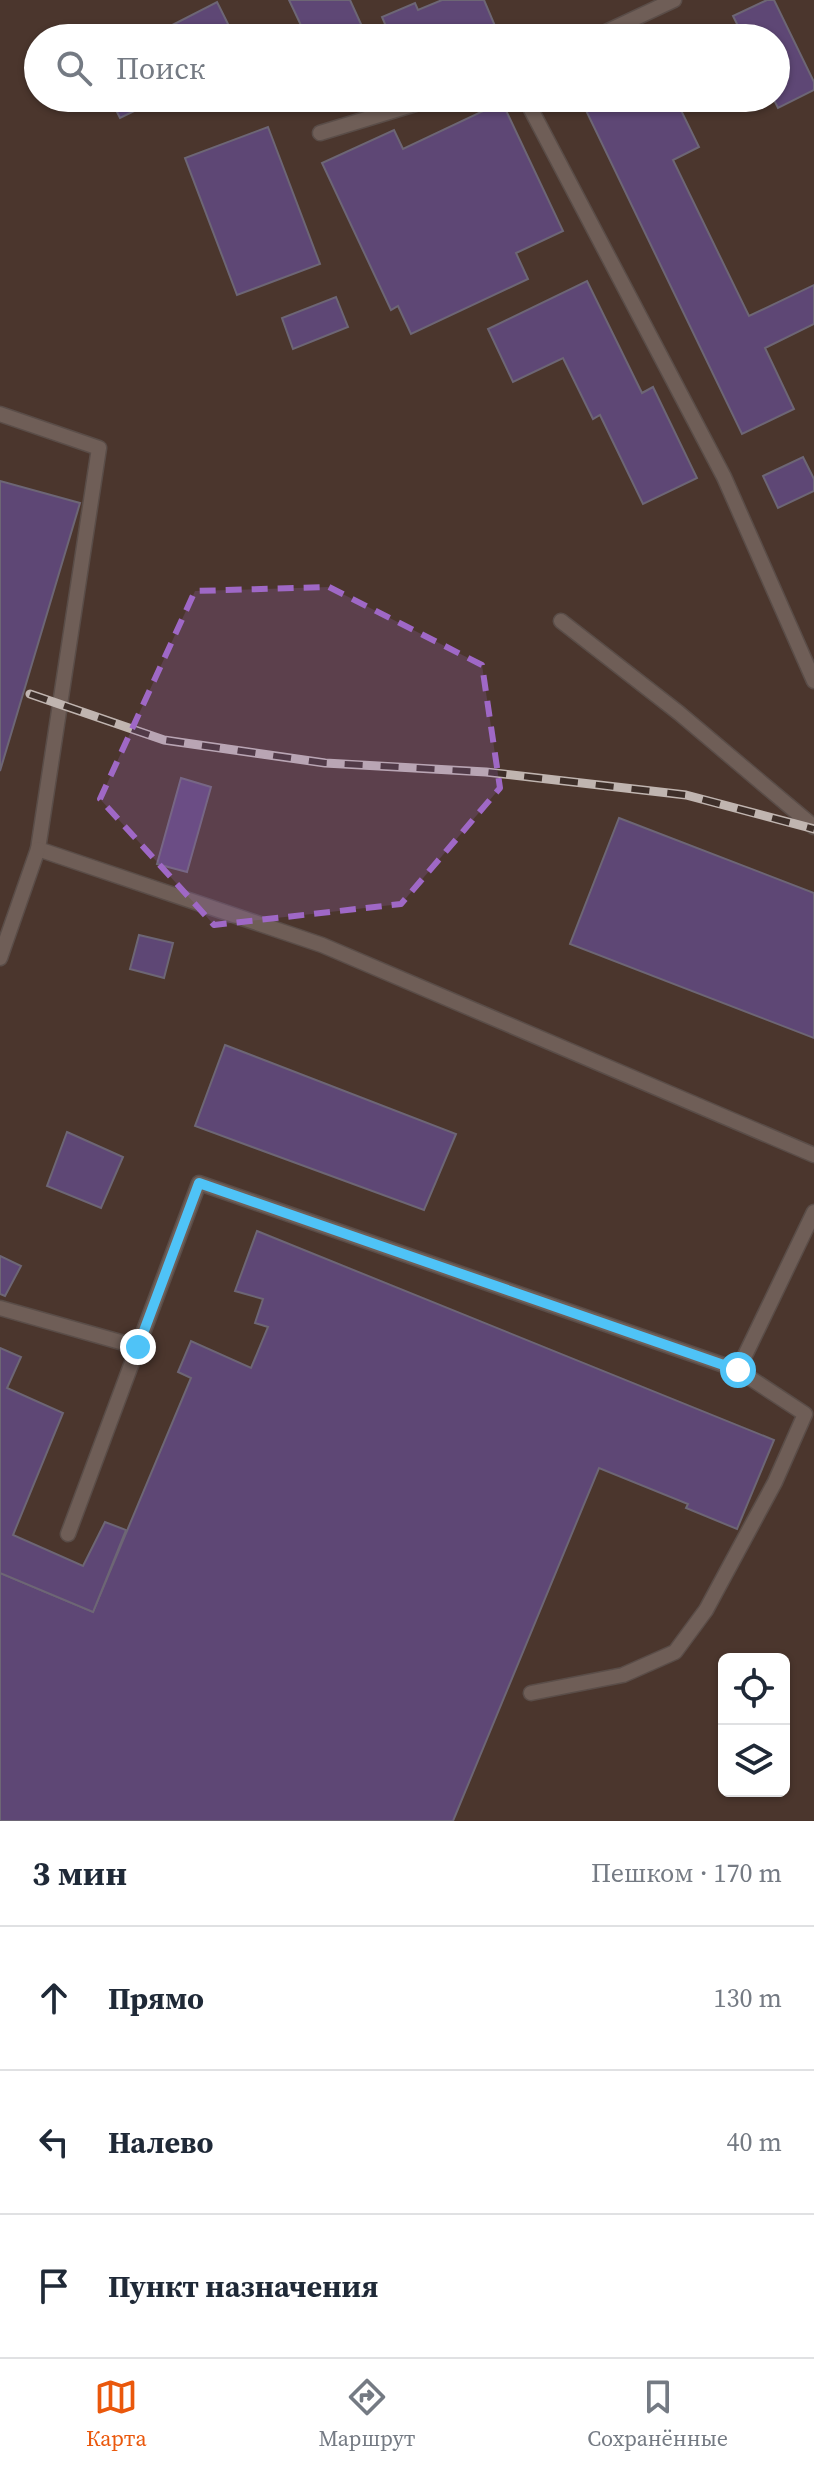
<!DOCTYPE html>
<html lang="ru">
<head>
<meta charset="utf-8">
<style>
	:root { --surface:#fff; --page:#f2f2f3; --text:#1f2937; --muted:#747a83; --line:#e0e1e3; --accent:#ea580c }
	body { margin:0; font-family:"Source Serif 4",serif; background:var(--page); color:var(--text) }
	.controls { position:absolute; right:24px; bottom:24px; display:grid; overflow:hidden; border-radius:12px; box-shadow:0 2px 6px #0004 }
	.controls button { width:72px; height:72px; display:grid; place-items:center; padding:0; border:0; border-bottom:2px solid var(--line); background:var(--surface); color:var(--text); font:40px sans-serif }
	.stop { position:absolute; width:24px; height:24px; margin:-18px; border:6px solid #4fc3f7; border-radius:50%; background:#fff }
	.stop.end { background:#4fc3f7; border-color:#fff; box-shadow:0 2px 8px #0008 }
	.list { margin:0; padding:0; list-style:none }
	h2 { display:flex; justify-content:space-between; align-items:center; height:104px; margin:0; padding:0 32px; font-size:34px }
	h2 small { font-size:26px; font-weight:400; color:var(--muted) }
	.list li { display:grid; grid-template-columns:52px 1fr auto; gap:24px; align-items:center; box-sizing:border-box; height:144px; padding:0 32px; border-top:2px solid var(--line) }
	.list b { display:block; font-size:30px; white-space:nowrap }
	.list em { font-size:26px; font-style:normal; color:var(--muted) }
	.icon { flex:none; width:44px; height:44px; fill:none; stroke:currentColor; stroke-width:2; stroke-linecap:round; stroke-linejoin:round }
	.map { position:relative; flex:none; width:814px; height:1821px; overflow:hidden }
	.search { position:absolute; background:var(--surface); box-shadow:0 2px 6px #0004; left:24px; right:24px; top:24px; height:88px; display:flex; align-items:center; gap:20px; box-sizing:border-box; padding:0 28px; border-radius:44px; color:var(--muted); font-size:30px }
	.sheet { height:536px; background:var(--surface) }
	nav { display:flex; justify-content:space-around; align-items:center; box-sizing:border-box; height:112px; border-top:2px solid var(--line); background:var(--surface); font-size:22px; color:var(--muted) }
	nav a { display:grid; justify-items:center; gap:4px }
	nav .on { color:var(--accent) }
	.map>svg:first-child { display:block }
	.built { fill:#4b362d; fill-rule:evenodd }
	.building { fill:#5e4775; stroke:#6d6675; stroke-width:2 }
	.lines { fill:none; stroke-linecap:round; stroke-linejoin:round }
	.service-casing { stroke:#5a4d48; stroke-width:17 }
	.service { stroke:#6f5e57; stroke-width:14 }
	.rail-casing { stroke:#c0b5b0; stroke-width:9 }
	.rail { stroke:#3e2f29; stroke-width:6; stroke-dasharray:18; stroke-linecap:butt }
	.route { stroke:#4fc3f7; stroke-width:10 }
	.marked { fill:#9f68c6; fill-opacity:0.2; stroke:#9f68c6; stroke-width:6; stroke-dasharray:16 10; stroke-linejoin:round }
</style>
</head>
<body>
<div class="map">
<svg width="814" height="1821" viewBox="0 0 814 1821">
	<rect width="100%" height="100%" fill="#3e2f29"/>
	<path class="built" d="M0 0H814V1821H0ZM38 38H776V98H38ZM724 1659H784V1791H724Z"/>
	<g class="building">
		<path d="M289 0H350L366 35 359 38H307Z"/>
		<path d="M442 0H484L498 33 486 38H391L382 17 415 3 418 10Z"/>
		<path d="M767 0H774L814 82V90L778 108 773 98H776V38H744L733 16Z"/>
		<path d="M217 2 235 38H147Z"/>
		<path d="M110 98H161L120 118Z"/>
		<path d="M580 98H675L699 147 673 160 749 316 814 285V324L765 348 794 409 742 434Z"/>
		<path d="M502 102 563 231 516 253 528 279 411 334 398 306 391 310 322 163 394 130 403 149Z"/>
		<path d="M268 127 320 264 237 295 185 158Z"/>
		<path d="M587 281 642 393 653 387 697 478 643 504 600 415 593 419 563 358 513 382 488 329Z"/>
		<path d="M336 297 348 327 293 349 282 318Z"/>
		<path d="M803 457 814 479V491L778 508 763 476Z"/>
		<path d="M0 481 80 503 0 771Z"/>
		<path d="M181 778 211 787 187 872 157 864Z"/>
		<path d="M619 818 814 893V1038L570 944Z"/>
		<path d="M139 935 173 943 164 978 130 969Z"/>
		<path d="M225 1045 456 1134 424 1210 195 1126Z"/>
		<path d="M67 1132 123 1157 101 1208 47 1186Z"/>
		<path d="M257 1231 774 1440 737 1529 686 1508 688 1504 599 1468 453 1821H0V1573L93 1612 191 1378 178 1372 191 1341 251 1368 268 1327 255 1323 263 1299 235 1291Z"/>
		<path d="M0 1256 21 1266 5 1296 0 1294Z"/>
		<path d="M0 1348 21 1357 7 1388 63 1413 13 1535 83 1566 105 1522 126 1530 93 1612 0 1573Z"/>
	</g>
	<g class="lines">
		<g class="service-casing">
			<g id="service">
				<path d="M593 38 674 0"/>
				<path d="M525 98 724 477 814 681"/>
				<path d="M320 133 435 98"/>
				<path d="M0 414 99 448 38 849 322 945 814 1155"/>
				<path d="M561 621 679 713 814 827"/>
				<path d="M0 958 38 849"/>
				<path d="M0 1308 138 1347"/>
				<path d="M738 1370 814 1212"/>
				<path d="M68 1534 199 1183 738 1370 805 1414 775 1482 706 1610 675 1652 623 1675 531 1693"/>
			</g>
		</g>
		<use href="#service" class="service"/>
		<g class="rail-casing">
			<path id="rail" d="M30 694 164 740 325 763 486 772 686 795 814 829"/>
		</g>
		<use href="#rail" class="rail"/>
	</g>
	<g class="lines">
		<path class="route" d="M138 1347 199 1183 738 1370"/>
	</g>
	<path class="marked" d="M329 587 482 665 500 788 401 904 214 925 100 799 195 591Z"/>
</svg>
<div class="controls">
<button><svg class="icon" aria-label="locate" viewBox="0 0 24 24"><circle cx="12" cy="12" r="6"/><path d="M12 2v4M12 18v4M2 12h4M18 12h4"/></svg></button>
<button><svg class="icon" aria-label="layers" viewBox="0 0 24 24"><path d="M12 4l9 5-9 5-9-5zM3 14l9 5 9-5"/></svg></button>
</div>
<div class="stop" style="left:738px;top:1370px"></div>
<div class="stop end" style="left:138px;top:1347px"></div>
<div class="search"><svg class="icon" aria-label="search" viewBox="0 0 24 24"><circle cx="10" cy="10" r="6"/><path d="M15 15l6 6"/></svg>Поиск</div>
</div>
<section class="sheet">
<h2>3 мин<small>Пешком · 170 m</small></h2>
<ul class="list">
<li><svg class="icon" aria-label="ahead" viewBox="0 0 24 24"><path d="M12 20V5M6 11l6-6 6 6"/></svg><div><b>Прямо</b></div><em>130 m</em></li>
<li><svg class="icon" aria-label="left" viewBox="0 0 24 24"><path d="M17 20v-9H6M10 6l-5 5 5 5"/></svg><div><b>Налево</b></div><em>40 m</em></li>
<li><svg class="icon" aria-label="arrive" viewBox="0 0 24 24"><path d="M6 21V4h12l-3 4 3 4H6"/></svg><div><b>Пункт назначения</b></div></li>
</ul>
</section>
<nav>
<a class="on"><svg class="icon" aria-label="map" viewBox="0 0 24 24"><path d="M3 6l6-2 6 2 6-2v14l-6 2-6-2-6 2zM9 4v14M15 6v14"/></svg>Карта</a>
<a><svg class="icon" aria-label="directions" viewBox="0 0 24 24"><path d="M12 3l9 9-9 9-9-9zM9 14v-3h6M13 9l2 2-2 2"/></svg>Маршрут</a>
<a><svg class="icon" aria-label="saved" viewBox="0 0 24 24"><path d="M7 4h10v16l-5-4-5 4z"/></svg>Сохранённые</a>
</nav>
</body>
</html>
